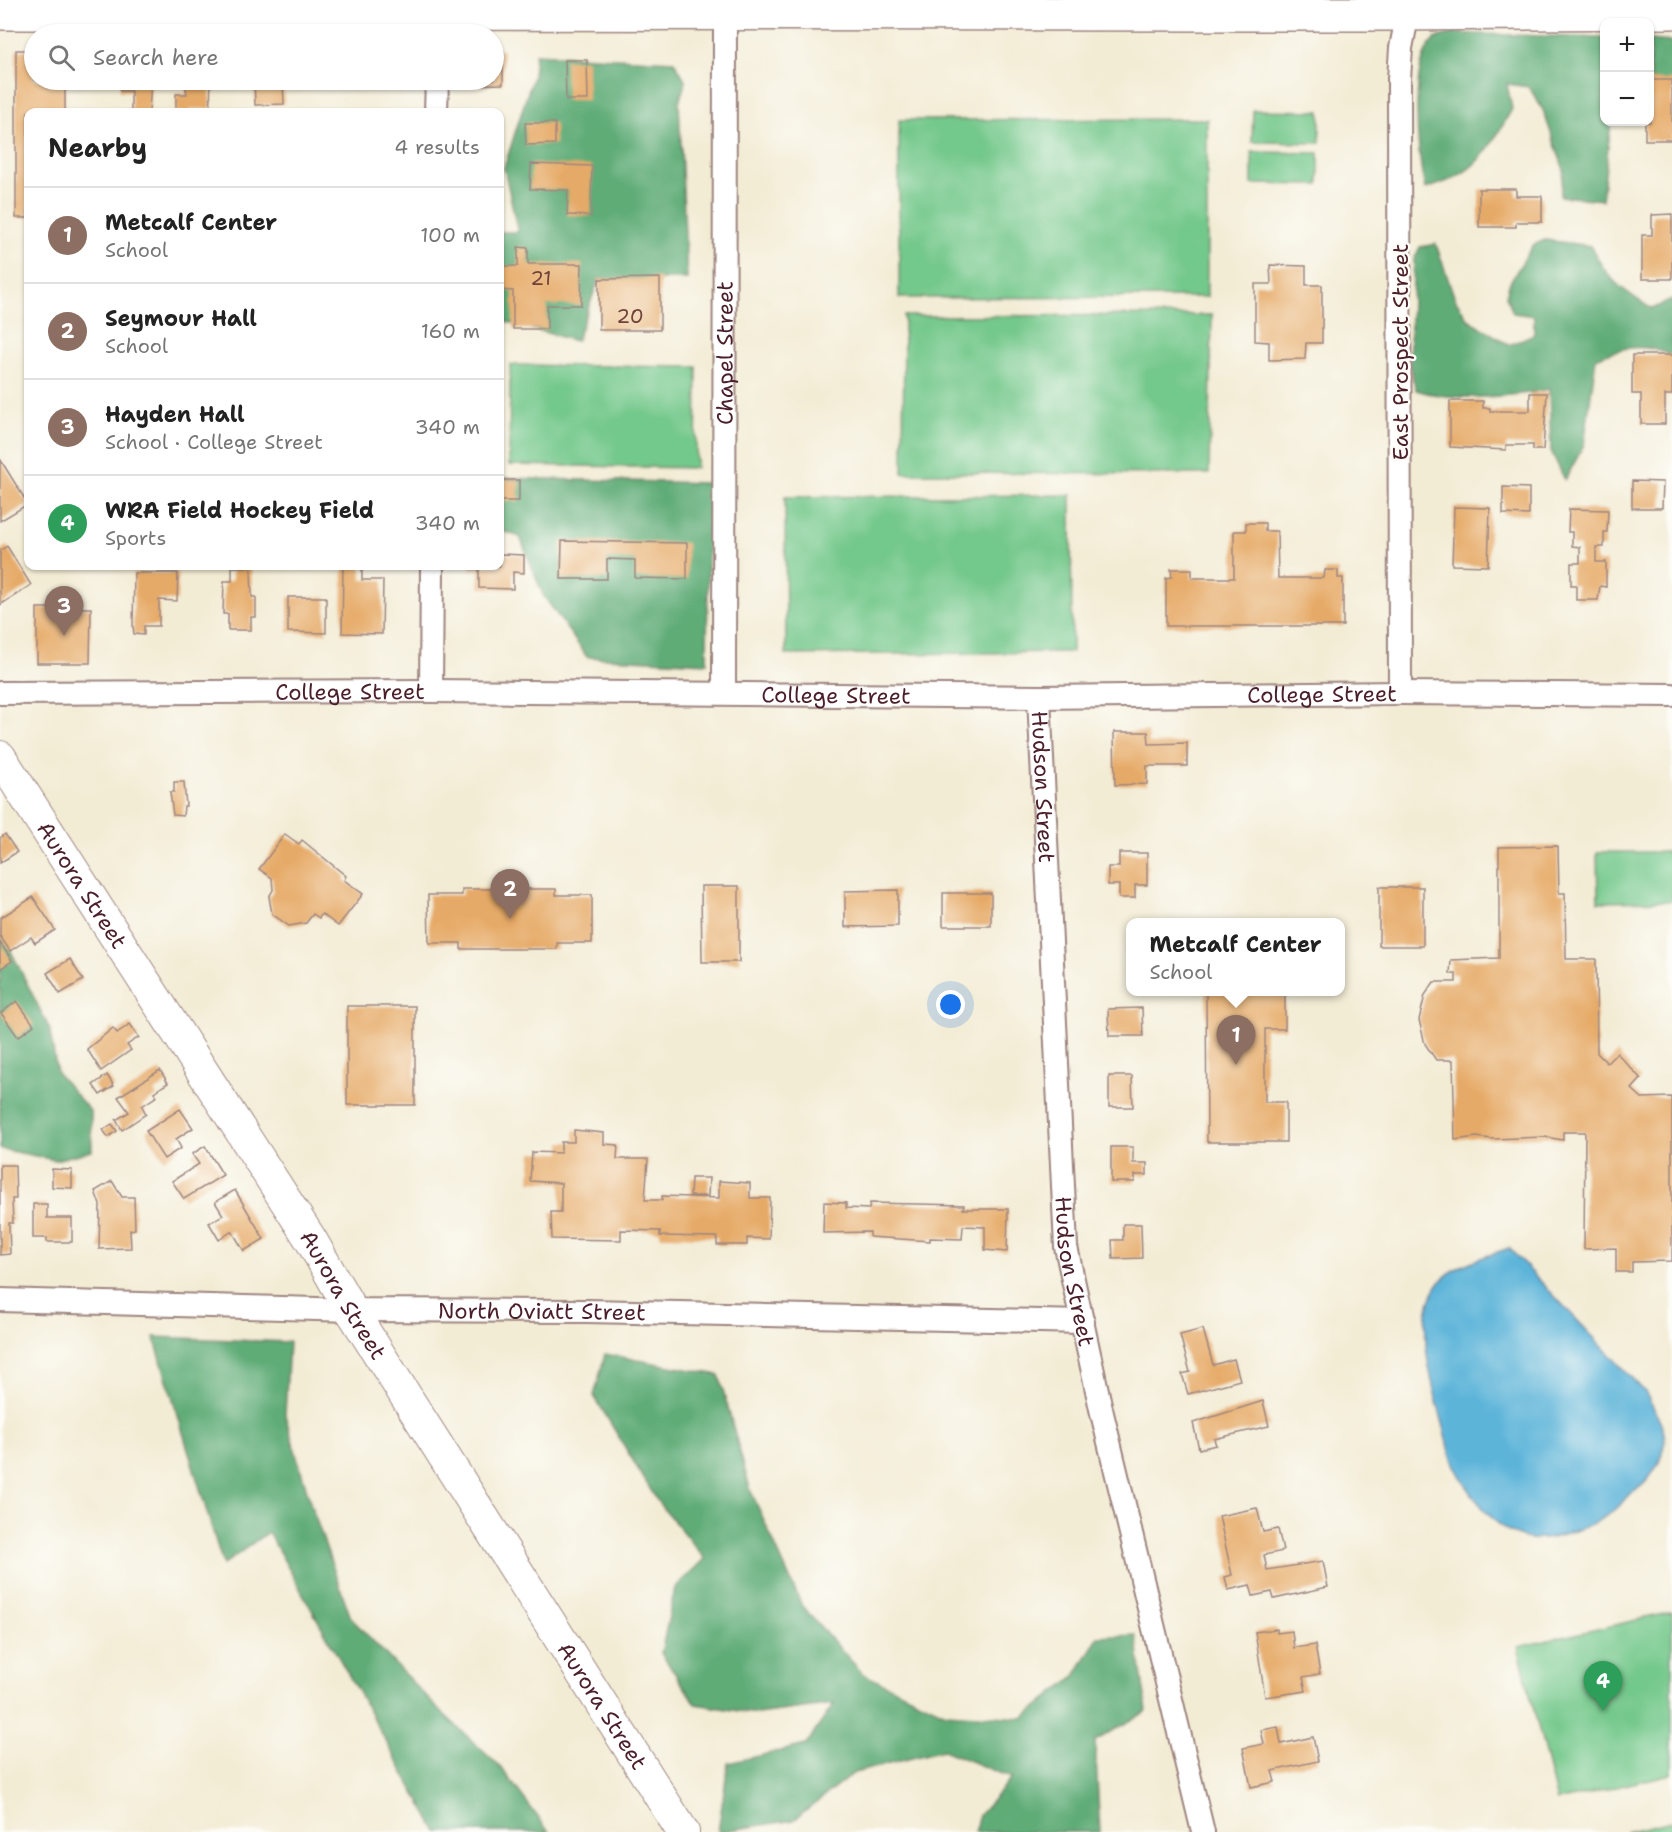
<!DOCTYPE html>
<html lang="en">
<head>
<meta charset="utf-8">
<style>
	:root { --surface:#fff; --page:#f6f6f6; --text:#222; --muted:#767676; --line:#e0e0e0; --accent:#db2777 }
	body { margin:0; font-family:"Shantell Sans",sans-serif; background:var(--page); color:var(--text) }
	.controls { position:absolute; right:18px; top:18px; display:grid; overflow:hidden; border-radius:12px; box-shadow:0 2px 4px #0004 }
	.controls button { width:54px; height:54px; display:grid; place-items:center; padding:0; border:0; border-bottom:2px solid var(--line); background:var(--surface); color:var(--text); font:30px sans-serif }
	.you { position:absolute; left:951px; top:1005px; width:21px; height:21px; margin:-15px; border:4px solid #fff; border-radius:50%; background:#1a73e8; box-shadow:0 0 0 9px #1a73e833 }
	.badge { display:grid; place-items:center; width:39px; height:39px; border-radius:50%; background:var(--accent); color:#fff; font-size:20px; font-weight:700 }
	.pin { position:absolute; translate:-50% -50px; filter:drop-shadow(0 2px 3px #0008) }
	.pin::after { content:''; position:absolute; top:32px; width:21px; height:18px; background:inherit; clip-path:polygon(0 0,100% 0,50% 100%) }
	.popup { position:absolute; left:1126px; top:918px; width:219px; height:78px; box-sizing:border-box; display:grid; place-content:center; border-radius:12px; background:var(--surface); filter:drop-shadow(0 2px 4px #0005); font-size:20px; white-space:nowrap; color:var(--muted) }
	.popup b { font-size:22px; color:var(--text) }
	.popup::after { content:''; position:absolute; left:50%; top:100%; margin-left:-12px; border:12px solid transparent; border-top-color:var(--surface) }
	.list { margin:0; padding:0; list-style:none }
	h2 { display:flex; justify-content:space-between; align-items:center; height:78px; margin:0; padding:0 24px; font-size:26px }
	h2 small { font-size:20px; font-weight:400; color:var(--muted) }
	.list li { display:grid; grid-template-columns:39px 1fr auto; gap:18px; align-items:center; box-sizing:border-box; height:96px; padding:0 24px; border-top:2px solid var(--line) }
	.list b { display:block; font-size:22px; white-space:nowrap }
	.list p { margin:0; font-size:20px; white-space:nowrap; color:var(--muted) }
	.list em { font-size:20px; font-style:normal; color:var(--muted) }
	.icon { flex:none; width:33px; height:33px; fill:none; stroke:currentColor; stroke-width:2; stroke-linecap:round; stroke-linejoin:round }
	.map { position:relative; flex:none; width:1672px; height:1832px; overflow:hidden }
	.search { position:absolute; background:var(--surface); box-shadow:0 2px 4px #0004; left:24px; top:24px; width:480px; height:66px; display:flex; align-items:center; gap:15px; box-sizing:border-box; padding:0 21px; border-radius:33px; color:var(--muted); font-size:22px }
	.panel { position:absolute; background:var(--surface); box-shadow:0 2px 4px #0004; left:24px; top:108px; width:480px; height:462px; border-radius:12px }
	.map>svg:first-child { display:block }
	.green { fill:#73c88b; stroke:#5e745b; stroke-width:1.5 }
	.forest { fill:#5eac77; stroke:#546651; stroke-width:1.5 }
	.water { fill:#5cb4d9; stroke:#536a82; stroke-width:1.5 }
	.building { fill:#e6aa68 }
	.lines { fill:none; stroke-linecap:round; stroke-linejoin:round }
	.street-casing { stroke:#9e8680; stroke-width:26 }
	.secondary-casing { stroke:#9e8680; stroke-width:34 }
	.primary-casing { stroke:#9e8680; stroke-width:36 }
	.street { stroke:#fff; stroke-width:22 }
	.secondary { stroke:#fff; stroke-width:32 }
	.primary { stroke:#fff; stroke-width:33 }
	.labels { text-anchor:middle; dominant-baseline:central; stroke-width:5; stroke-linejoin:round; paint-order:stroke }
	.number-label { font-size:20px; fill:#71423a }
	.street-label { font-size:22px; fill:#4a1f2b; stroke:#fdfcf7 }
</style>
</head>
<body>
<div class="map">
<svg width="1672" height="1832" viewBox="0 0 1672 1832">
	<rect width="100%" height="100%" fill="#fdfcf7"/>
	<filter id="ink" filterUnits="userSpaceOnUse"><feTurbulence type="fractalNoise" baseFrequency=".0167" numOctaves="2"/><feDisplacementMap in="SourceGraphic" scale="12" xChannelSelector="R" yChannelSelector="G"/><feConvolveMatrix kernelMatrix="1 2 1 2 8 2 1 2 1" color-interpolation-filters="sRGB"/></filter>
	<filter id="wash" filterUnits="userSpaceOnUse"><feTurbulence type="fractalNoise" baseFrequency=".008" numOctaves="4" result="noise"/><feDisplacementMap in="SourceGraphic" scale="24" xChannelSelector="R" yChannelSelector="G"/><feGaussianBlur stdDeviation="1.35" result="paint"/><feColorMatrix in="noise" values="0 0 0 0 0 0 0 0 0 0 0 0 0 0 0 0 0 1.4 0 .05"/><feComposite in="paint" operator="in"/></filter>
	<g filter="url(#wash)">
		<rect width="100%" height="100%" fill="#f3ecd5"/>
		<g class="green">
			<path d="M1253 110 1320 111V143L1252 142Z"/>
			<path d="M1207 119V297L899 298V120Z"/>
			<path d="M1252 152 1319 153V185L1252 184Z"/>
			<path d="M1212 315 1209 474 903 473 904 316Z"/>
			<path d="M510 365 697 367 696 468 509 465Z"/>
			<path d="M1071 495 1072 652 786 655 785 497Z"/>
			<path d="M1597 852H1672V901L1598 902Z"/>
			<path d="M1672 1612V1774L1557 1801 1518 1647Z"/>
			<path d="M1672 1821V1832H1625Z"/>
		</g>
		<g class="forest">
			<path d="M1454 33 1604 38V122H1611L1602 200 1560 196 1564 170 1543 110 1529 87 1507 84 1512 109C1487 153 1476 175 1425 189 1418 157 1408 66 1433 41 1437 36 1448 35 1454 33Z"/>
			<path d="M1650 40 1672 42V92L1650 78Z"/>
			<path d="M535 54 674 61 686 81 679 102 687 279H599L576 341 500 320V232H518L504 168 533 76Z"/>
			<path d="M1545 240 1591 246C1607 280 1621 289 1652 309L1672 300V356C1646 342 1621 347 1596 358L1584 445 1565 480 1551 451 1549 389C1511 397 1453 402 1416 390L1409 364 1414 260 1420 247 1436 244 1455 299 1468 319 1509 345 1534 334V316L1513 313 1506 296 1510 282 1533 245Z"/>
			<path d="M500 478 709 483 707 663 587 657 543 595 520 537 500 530Z"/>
			<path d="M0 929 50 1030 57 1073 91 1112 92 1151 55 1160 0 1149Z"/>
			<path d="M154 1337 289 1342 285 1415 311 1505 351 1618 433 1704 502 1769 549 1832H437L268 1532 223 1565Z"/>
			<path d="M605 1354 719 1375 750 1489 802 1606 863 1674 946 1713 1023 1718 1075 1676 1098 1637 1136 1635 1147 1711 1095 1741 1100 1832H974L979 1815 1012 1778 943 1750 854 1773 794 1820 718 1832 728 1763 806 1745 834 1704 757 1714 696 1704 661 1653 675 1588 705 1559 658 1502 594 1396Z"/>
		</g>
		<path class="water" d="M1509 1248 1645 1392C1653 1407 1665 1425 1665 1442 1665 1458 1648 1484 1635 1490 1626 1495 1623 1503 1616 1509 1598 1524 1554 1542 1531 1539 1498 1536 1469 1493 1455 1466 1450 1456 1448 1443 1445 1431 1434 1390 1415 1335 1433 1293 1444 1266 1483 1258 1509 1248Z"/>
		<g id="blocks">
			<g class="building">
				<path d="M16 50H34V80H65V112H28V218H16Z"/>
				<path d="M494 50H503V84L470 85V80H494Z"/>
				<path d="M565 60H587L588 100H566Z"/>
				<path d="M120 80H151L149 112H131V91H120Z"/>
				<path d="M184 80H211L210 109H190V112H176V94H187Z"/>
				<path d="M254 80H283L284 104 255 105Z"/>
				<path d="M1650 80H1672V140H1645V122H1650Z"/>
				<path d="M525 123H555V144L526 145Z"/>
				<path d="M531 164 592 166 591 216 567 215 568 190 530 189Z"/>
				<path d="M1479 189H1516V196H1542V222H1516V227H1479Z"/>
				<path d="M1672 214V279H1642V235H1652V215Z"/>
				<path d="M518 247 528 248V264H582L581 305H547V329H513V291L500 290V266H518Z"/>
				<path d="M1270 265 1306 266V285H1322V343H1306L1305 359 1269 360V342L1255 341V284H1271Z"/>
				<path d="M660 278V330H599V279Z"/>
				<path d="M1632 355H1672V395H1665V424H1641V394H1632Z"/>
				<path d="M1530 393H1547L1543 450H1533V445H1506V450L1450 447V401H1483V408H1490V411H1530Z"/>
				<path d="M0 459 28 504 0 521Z"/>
				<rect x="500" y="480" width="19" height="21"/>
				<path d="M1632 481 1663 482 1662 508H1632Z"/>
				<path d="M1503 487 1529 488V515L1503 514Z"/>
				<path d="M1454 507 1490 508 1488 566 1452 565Z"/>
				<path d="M1569 509 1608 510 1607 532H1604V547H1596V562H1606V587L1600 586 1598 600H1576V585H1571V563H1580V547L1572 546V532H1568Z"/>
				<path d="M1246 523H1265V531H1277L1278 578H1324L1325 570H1338V578H1343V626H1166V578L1172 577 1171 569H1192V578H1234V531H1246Z"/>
				<path d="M562 541 687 543V579L635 578V560L607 559V579H561Z"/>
				<path d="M7 546 31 585 0 605V551Z"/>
				<path d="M500 554 524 555V573L513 572V589L479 588V569H470V566H500Z"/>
				<path d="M343 566H362V580H383L382 634 342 633Z"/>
				<path d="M232 567H251L252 597H256V617H251V630H228V614H223L224 581H232Z"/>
				<path d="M134 573H178L177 601 159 600V626H144V635L134 634 133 626Z"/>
				<path d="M288 597H326V633L288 632Z"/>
				<path d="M37 608H91L90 663H37Z"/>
				<path d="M1114 732H1148L1149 744 1187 743V766H1147V784L1115 785Z"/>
				<path d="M174 782H184L186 806H184L183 816 173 815 170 792H174Z"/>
				<path d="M5 834 17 852 0 863V838Z"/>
				<path d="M285 834 299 844 302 840 346 876 344 880 363 894 338 926 322 914 319 918 313 914 306 923 289 926 272 914 269 897 273 890 272 878 259 869Z"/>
				<path d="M1558 846 1559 893H1565L1566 959H1596L1597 1053 1607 1063 1617 1053 1641 1079 1632 1089 1642 1098 1672 1097V1261L1632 1262V1272H1616V1248L1584 1249 1585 1132H1563V1140L1545 1137 1492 1139 1476 1137 1455 1140 1453 1060H1436L1425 1044 1419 1020 1425 995 1434 982H1456V974H1450L1451 960 1499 958V847Z"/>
				<path d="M1119 853H1147V885H1135V898H1119V885H1108V867H1119Z"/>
				<path d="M701 886H739V962H702Z"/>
				<rect x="1379" y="887" width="44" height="59"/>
				<path d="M462 889H556V895H592V943H557V949H461V943H429L428 895H462Z"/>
				<path d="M898 890V926L845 927V891Z"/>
				<rect x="943" y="893" width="48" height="33"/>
				<path d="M33 897 55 930 35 943 31 937 10 951 0 936V918Z"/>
				<path d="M0 942 12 961 0 969Z"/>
				<path d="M70 959 83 980 60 994 47 973Z"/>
				<path d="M1206 992H1285V1029H1265V1102H1286V1142H1207Z"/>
				<path d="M17 1001 34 1025 18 1037 1 1013Z"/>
				<rect x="347" y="1006" width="68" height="99"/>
				<path d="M1142 1008 1143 1036H1109L1108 1009Z"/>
				<path d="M130 1024 139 1037 127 1045 131 1050 101 1071 87 1049 113 1028 117 1033Z"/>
				<path d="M160 1070 168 1083 154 1092 157 1096 142 1106 146 1114 122 1130 116 1120 129 1112 118 1097Z"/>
				<path d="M107 1075 114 1086 100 1095 93 1085Z"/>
				<path d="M1109 1076H1132L1133 1107H1109Z"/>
				<path d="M180 1109 193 1128 176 1139 181 1148 164 1159 146 1131Z"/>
				<path d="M112 1124 117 1131 108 1137 103 1130Z"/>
				<path d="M574 1130 604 1133V1144L618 1145 617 1159H648L645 1200H662V1196L719 1198V1181L750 1183V1198H770L769 1239 747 1238V1245H717V1237L660 1236V1231L621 1230V1240L552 1239 551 1212H561V1183L530 1181 532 1152 561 1153V1142H574Z"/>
				<path d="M205 1146 223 1175 184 1199 172 1181 199 1164 192 1154Z"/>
				<path d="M1111 1147H1133V1163H1147V1175H1135V1182H1111Z"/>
				<path d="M0 1165H15L16 1199H12L13 1223H9L10 1254 0 1255Z"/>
				<path d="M52 1169 72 1170V1188L52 1187Z"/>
				<path d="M691 1178H709L708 1196H690Z"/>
				<path d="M112 1181 122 1197H134L135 1229 130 1230 131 1248 99 1249 100 1205 95 1191Z"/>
				<path d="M235 1190 264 1239 244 1251 232 1231 219 1240 209 1223 223 1215 215 1202Z"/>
				<path d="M824 1202 846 1203V1208L869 1209 870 1203 964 1205 963 1209H1008L1007 1252 985 1250V1227L963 1226 962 1239 930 1238V1241L870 1237V1232L823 1233Z"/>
				<path d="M33 1204H47V1218H72V1242H47V1238H33Z"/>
				<path d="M1123 1224H1141L1142 1258 1113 1259 1112 1240H1123Z"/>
				<path d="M1203 1329 1213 1365 1234 1359 1240 1380 1188 1394 1182 1374 1190 1372 1180 1335Z"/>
				<path d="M1263 1401 1269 1426 1214 1439 1216 1445 1199 1449 1193 1423Z"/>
				<path d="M1257 1508 1263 1532 1278 1529 1283 1551 1264 1555 1267 1570 1323 1561 1328 1587 1274 1599 1272 1592 1253 1596 1250 1585 1228 1590 1225 1577 1232 1575 1219 1516Z"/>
				<path d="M1277 1629V1633L1292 1631 1294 1648 1315 1645 1320 1674 1303 1677 1306 1691 1265 1697 1255 1632Z"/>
				<path d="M1278 1727 1281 1744 1313 1737 1318 1761 1272 1771 1275 1782 1251 1787 1243 1748 1264 1744 1261 1730Z"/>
			</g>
		</g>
	</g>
	<g filter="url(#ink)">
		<use href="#blocks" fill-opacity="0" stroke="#9e8680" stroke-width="1.5"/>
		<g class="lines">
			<g class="street-casing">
				<g id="street">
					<path d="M436 112 437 80"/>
					<path d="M431 691 432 566"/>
					<path id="s1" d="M0 693 431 691 1039 697 1400 693 1672 695"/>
					<path id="s2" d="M724 693 725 12"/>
					<path d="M1400 693 1399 79 1401 48 1408 12"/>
					<path id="s3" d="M1039 697 1066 1247 1101 1409 1203 1832"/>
					<path id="s4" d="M0 1300 351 1310 587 1311 1083 1322"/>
				</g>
			</g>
			<g class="secondary-casing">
				<g id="secondary">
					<path id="s5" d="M0 757 311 1240 351 1310 683 1832"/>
				</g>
			</g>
			<g class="primary-casing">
				<path id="primary" d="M0 13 1387 14 1672 12"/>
			</g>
			<use href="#street" class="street"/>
			<use href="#secondary" class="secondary"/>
			<use href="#primary" class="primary"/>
		</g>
	</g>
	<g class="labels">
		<g class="number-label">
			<text x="541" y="278">21</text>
			<text x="630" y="316">20</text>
		</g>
		<g class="street-label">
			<text transform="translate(1400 352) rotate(-90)">East Prospect Street</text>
			<text stroke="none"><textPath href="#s2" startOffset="340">Chapel Street</textPath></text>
			<text stroke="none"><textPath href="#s1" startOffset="350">College Street</textPath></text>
			<text stroke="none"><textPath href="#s1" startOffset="836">College Street</textPath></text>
			<text stroke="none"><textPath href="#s1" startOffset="1322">College Street</textPath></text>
			<text stroke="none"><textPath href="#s3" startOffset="90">Hudson Street</textPath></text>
			<text stroke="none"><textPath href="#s5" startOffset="152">Aurora Street</textPath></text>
			<text stroke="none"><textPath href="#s3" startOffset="576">Hudson Street</textPath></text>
			<text stroke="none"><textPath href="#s5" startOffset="638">Aurora Street</textPath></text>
			<text stroke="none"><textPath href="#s4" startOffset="542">North Oviatt Street</textPath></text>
			<text stroke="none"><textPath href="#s5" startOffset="1124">Aurora Street</textPath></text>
		</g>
	</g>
</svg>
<div class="controls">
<button>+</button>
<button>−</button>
</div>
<div class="you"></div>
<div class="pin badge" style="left:1236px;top:1065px;background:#8d6e63">1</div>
<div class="popup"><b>Metcalf Center</b>School</div>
<div class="pin badge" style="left:510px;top:919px;background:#8d6e63">2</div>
<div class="pin badge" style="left:64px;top:636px;background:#8d6e63">3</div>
<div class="pin badge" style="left:1603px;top:1711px;background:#2e9e5b">4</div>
<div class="search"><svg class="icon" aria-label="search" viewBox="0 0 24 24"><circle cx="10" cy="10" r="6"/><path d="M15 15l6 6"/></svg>Search here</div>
<section class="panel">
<h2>Nearby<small>4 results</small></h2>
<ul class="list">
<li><span class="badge" style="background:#8d6e63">1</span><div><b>Metcalf Center</b><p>School</p></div><em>100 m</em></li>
<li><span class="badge" style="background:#8d6e63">2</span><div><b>Seymour Hall</b><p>School</p></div><em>160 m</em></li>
<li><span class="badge" style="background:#8d6e63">3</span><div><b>Hayden Hall</b><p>School · College Street</p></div><em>340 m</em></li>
<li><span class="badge" style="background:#2e9e5b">4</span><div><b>WRA Field Hockey Field</b><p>Sports</p></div><em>340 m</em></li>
</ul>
</section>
</div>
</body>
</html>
